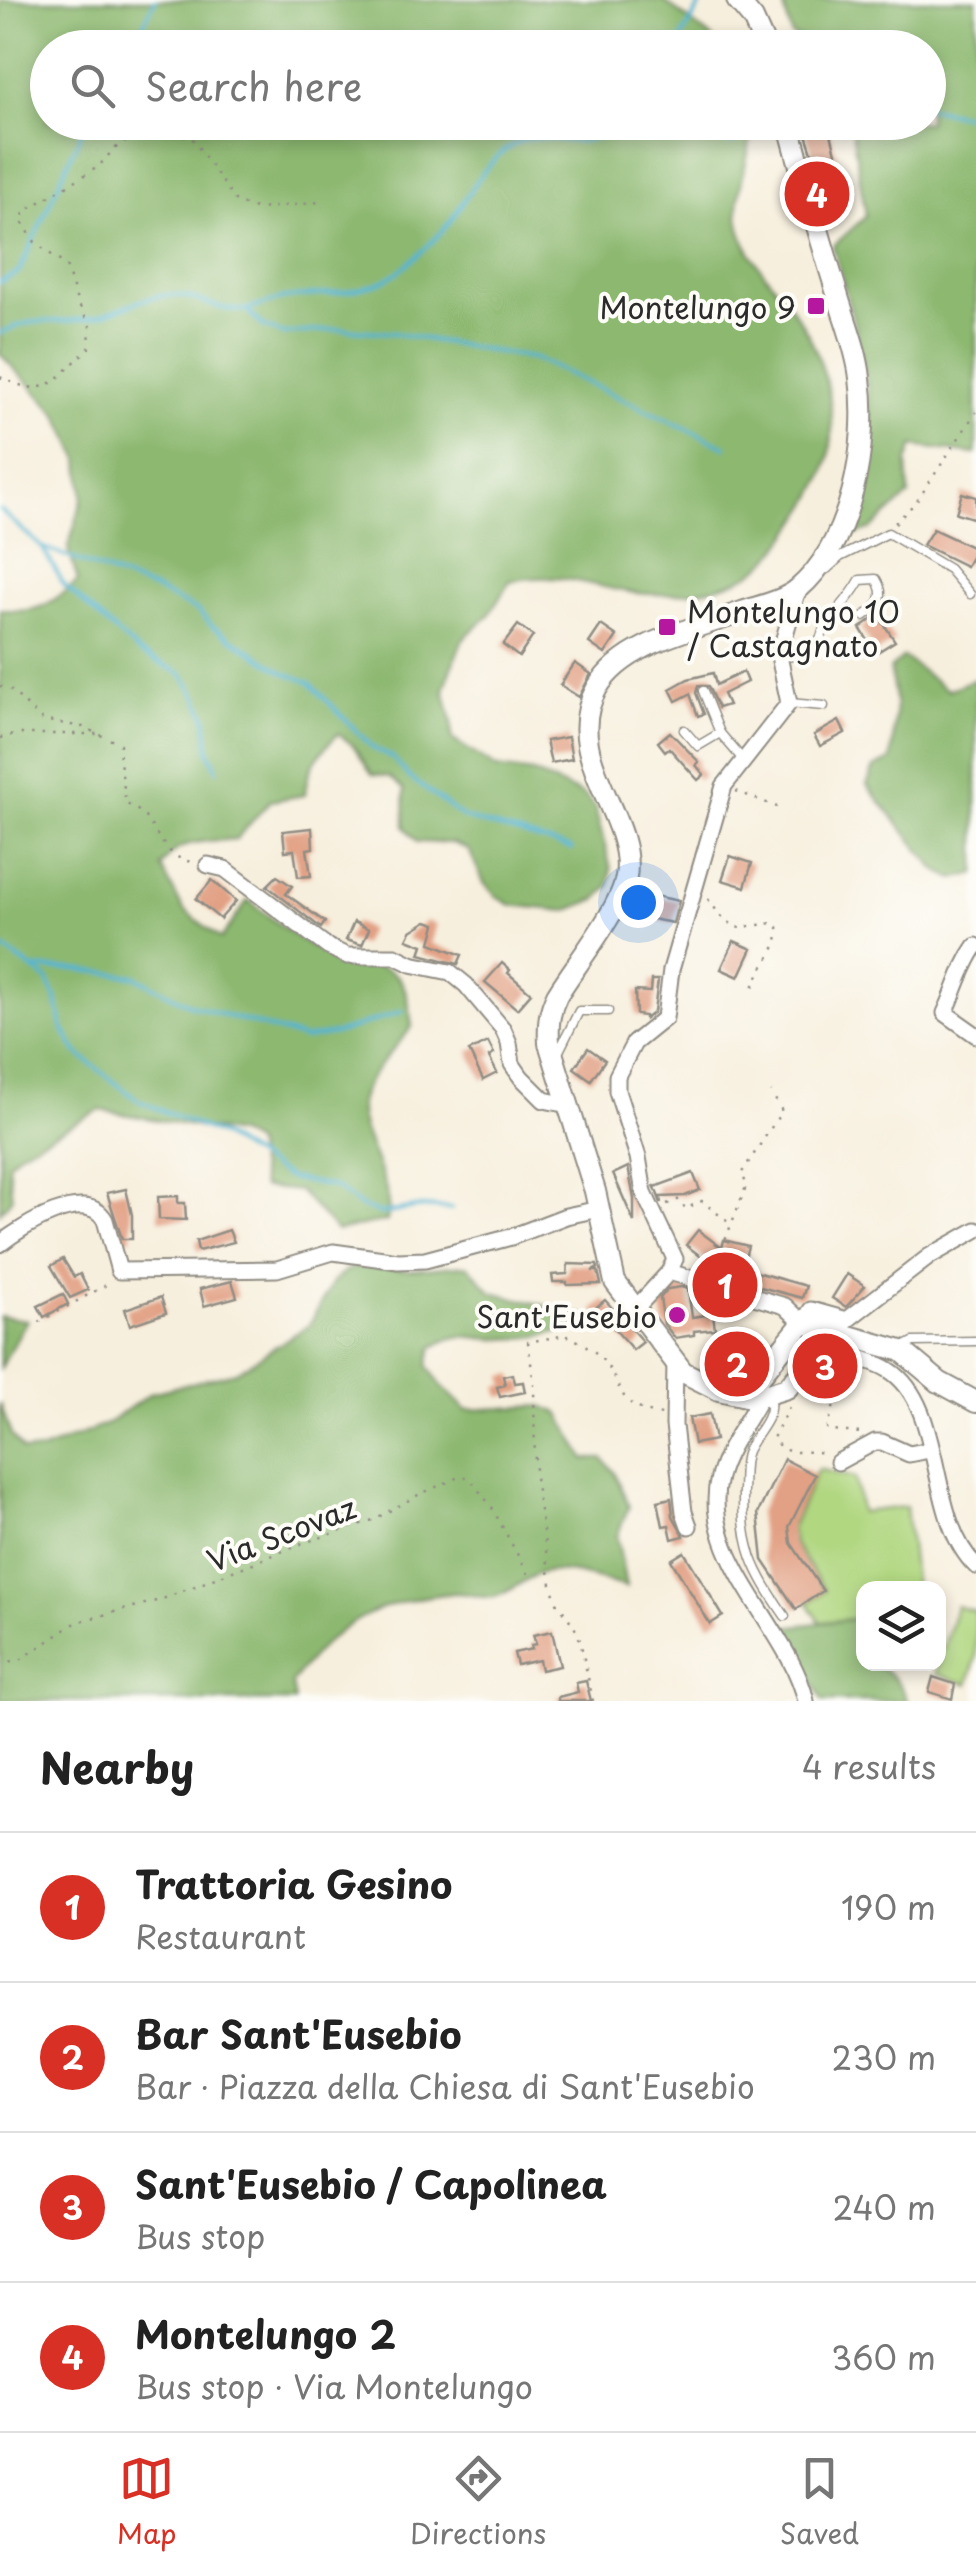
<!DOCTYPE html>
<html lang="en">
<head>
<meta charset="utf-8">
<style>
	:root { --surface:#fff; --page:#f6f6f6; --text:#222; --muted:#767676; --line:#e0e0e0; --accent:#d93025 }
	body { margin:0; font-family:"Playpen Sans",sans-serif; background:var(--page); color:var(--text) }
	.controls { position:absolute; right:30px; bottom:30px; display:grid; overflow:hidden; border-radius:20px; box-shadow:0 5px 15px #0003 }
	.controls button { width:90px; height:90px; display:grid; place-items:center; padding:0; border:0; border-bottom:2px solid var(--line); background:var(--surface); color:var(--text); font:50px sans-serif }
	.you { position:absolute; left:638px; top:902px; width:35px; height:35px; margin:-25px; border:8px solid #fff; border-radius:50%; background:#1a73e8; box-shadow:0 0 0 15px #1a73e833 }
	.badge { display:grid; place-items:center; width:65px; height:65px; border-radius:50%; background:var(--accent); color:#fff; font-size:32px; font-weight:700 }
	.pin { position:absolute; translate:-50% -50%; border:5px solid #fff; box-shadow:0 2px 10px #0006 }
	.list { margin:0; padding:0; list-style:none }
	h2 { display:flex; justify-content:space-between; align-items:center; height:130px; margin:0; padding:0 40px; font-size:42px }
	h2 small { font-size:32px; font-weight:400; color:var(--muted) }
	.list li { display:grid; grid-template-columns:65px 1fr auto; gap:30px; align-items:center; box-sizing:border-box; height:150px; padding:0 40px; border-top:2px solid var(--line) }
	.list b { display:block; font-size:38px; white-space:nowrap }
	.list p { margin:0; font-size:32px; white-space:nowrap; color:var(--muted) }
	.list em { font-size:32px; font-style:normal; color:var(--muted) }
	.icon { flex:none; width:55px; height:55px; fill:none; stroke:currentColor; stroke-width:2; stroke-linecap:round; stroke-linejoin:round }
	.map { position:relative; flex:none; width:976px; height:1701px; overflow:hidden }
	.search { position:absolute; background:var(--surface); box-shadow:0 5px 15px #0003; left:30px; right:30px; top:30px; height:110px; display:flex; align-items:center; gap:25px; box-sizing:border-box; padding:0 35px; border-radius:55px; color:var(--muted); font-size:38px }
	.sheet { height:730px; background:var(--surface) }
	nav { display:flex; justify-content:space-around; align-items:center; box-sizing:border-box; height:140px; border-top:2px solid var(--line); background:var(--surface); font-size:28px; color:var(--muted) }
	nav a { display:grid; justify-items:center; gap:5px }
	nav .on { color:var(--accent) }
	.map>svg:first-child { display:block }
	.green { fill:#b1d781; stroke:#6e8156; stroke-width:2.5 }
	.forest { fill:#8cb86f; stroke:#5c724d; stroke-width:2.5 }
	.lines { fill:none; stroke-linecap:round; stroke-linejoin:round }
	.stream { stroke:#54b5d3; stroke-width:4 }
	.building { fill:#e2a084 }
	.lane-casing { stroke:#918d84; stroke-width:11 }
	.street-casing { stroke:#918d84; stroke-width:19 }
	.secondary-casing { stroke:#918d84; stroke-width:24 }
	.path { stroke:#918d84; stroke-width:2.5; stroke-dasharray:2.5 8; stroke-linecap:butt }
	.lane { stroke:#fff; stroke-width:8 }
	.street { stroke:#fff; stroke-width:15 }
	.secondary { stroke:#fff; stroke-width:20 }
	.poi-dot { fill:#b5179e; stroke:#fdfcf7; stroke-width:4 }
	.labels { text-anchor:middle; dominant-baseline:central; stroke-width:8; stroke-linejoin:round; paint-order:stroke }
	.poi-label { font-size:30px; fill:#2b2b2b; stroke:#fdfcf7; text-anchor:end }
	.street-label { font-size:30px; fill:#2b2b2b; stroke:#fdfcf7 }
</style>
</head>
<body>
<div class="map">
<svg width="976" height="1701" viewBox="0 0 976 1701">
	<rect width="100%" height="100%" fill="#fdfcf7"/>
	<filter id="ink" filterUnits="userSpaceOnUse"><feTurbulence type="fractalNoise" baseFrequency=".01" numOctaves="2"/><feDisplacementMap in="SourceGraphic" scale="20" xChannelSelector="R" yChannelSelector="G"/><feConvolveMatrix kernelMatrix="1 2 1 2 8 2 1 2 1" color-interpolation-filters="sRGB"/></filter>
	<filter id="wash" filterUnits="userSpaceOnUse"><feTurbulence type="fractalNoise" baseFrequency=".0048" numOctaves="4" result="noise"/><feDisplacementMap in="SourceGraphic" scale="40" xChannelSelector="R" yChannelSelector="G"/><feGaussianBlur stdDeviation="2.25" result="paint"/><feColorMatrix in="noise" values="0 0 0 0 0 0 0 0 0 0 0 0 0 0 0 0 0 1.4 0 .05"/><feComposite in="paint" operator="in"/></filter>
	<g filter="url(#wash)">
		<rect width="100%" height="100%" fill="#f7efdd"/>
		<g class="green">
			<path d="M818 1469 855 1478 861 1512 906 1507 915 1588 864 1589 863 1618 820 1622 808 1603 825 1591 793 1543 791 1528Z"/>
			<path d="M956 1606 976 1612V1657L968 1684 936 1674Z"/>
		</g>
		<g class="forest">
			<path d="M0 0H663L723 47 48 48V122L752 123C752 159 729 198 742 234 752 263 775 285 792 309 821 348 838 404 830 452 827 472 813 498 802 515 782 546 765 573 727 584 698 593 659 597 629 592 582 584 560 572 510 581L489 615 463 639 456 656 444 689 452 722V739L497 768 533 773 584 795 595 808 611 869 609 886 597 899 566 911 511 905 496 896 484 883 469 850 453 843 417 842 405 827 404 789 390 777 372 774 353 745 338 734C319 753 306 768 305 795L270 801 236 839C204 843 180 836 161 867L183 909 221 939 248 900C275 921 300 943 332 956 354 966 382 962 397 976 408 987 410 1011 412 1027 396 1048 369 1072 361 1099 352 1132 397 1180 387 1221L336 1231 299 1191 262 1187 254 1143 238 1134 100 1110 21 1151 8 1163 12 1198 0 1212V609C35 616 53 603 78 581L68 548 83 497 80 460 57 413 0 354Z"/>
			<path d="M782 0H976V454L913 446 907 462 909 495 870 530 843 538C895 437 860 348 833 246L866 216 852 131 855 123 928 122V48L822 47 818 43 792 36Z"/>
			<path d="M903 657 947 690 976 679V873L954 879 936 870 867 785 874 768 891 760 896 705 890 669Z"/>
			<path d="M467 1265 492 1292 585 1316C564 1336 531 1338 502 1339 471 1340 461 1328 432 1348L428 1366 440 1384 466 1410 542 1406 559 1413 585 1459H603L614 1472 629 1506 617 1536 626 1587C601 1580 560 1564 535 1575 522 1581 507 1594 494 1597 482 1599 467 1592 455 1593 383 1599 332 1623 292 1683L295 1701H0V1403L11 1435 23 1451H41L107 1424 151 1393 236 1372 309 1325 334 1280 349 1269 365 1266 408 1270Z"/>
			<path d="M0 1316 27 1320 0 1368Z"/>
			<path d="M863 1618 864 1664C885 1664 900 1681 907 1701H823L785 1627Z"/>
		</g>
		<g class="lines">
			<g class="stream">
				<path d="M132 48 155 0"/>
				<path d="M676 48 703 0"/>
				<path d="M928 108 976 117"/>
				<path d="M672 122 731 143 782 122"/>
				<path d="M826 122H847"/>
				<path d="M0 282 19 272 86 122"/>
				<path d="M247 310 263 326 283 334 339 329 393 333 536 359 726 447"/>
				<path d="M0 333C9 330 19 324 29 323 48 320 67 323 89 318 117 313 140 297 169 295 195 294 217 312 242 310 257 309 272 300 286 298 319 294 353 294 383 281 402 272 445 232 455 214 471 190 487 160 513 145 536 131 556 142 580 141 597 139 614 131 629 122"/>
				<path d="M0 510 42 547 64 585 110 627 140 653 182 674 198 698 206 717 209 751 217 770"/>
				<path d="M42 547 158 591 198 611 212 626 283 672 309 682 374 749 392 757 409 777 464 818 572 849"/>
				<path d="M0 946 47 979 57 1001 62 1027 77 1053 139 1101 220 1135 289 1178 335 1187 360 1206 381 1214 421 1207 451 1209"/>
				<path d="M34 969H74L134 976 191 1005 305 1039 338 1033 403 1011"/>
			</g>
		</g>
		<g id="blocks">
			<g class="building">
				<path d="M802 122H810L812 127H820L831 134 840 168 819 174Z"/>
				<path d="M962 493 976 497V519L956 513Z"/>
				<path d="M933 529 976 549 966 566 923 545Z"/>
				<path d="M878 615 895 641 876 653 860 628Z"/>
				<path d="M518 625 533 636 519 657 503 645Z"/>
				<path d="M601 625 617 636 605 654 589 643Z"/>
				<path d="M575 663 591 674 579 697 560 685Z"/>
				<path d="M743 672 747 682 723 694 728 705 718 708 708 686H698L696 693 704 714 698 716 690 694 676 701 670 689 688 679 713 673 716 685Z"/>
				<path d="M839 721 845 733 820 746 814 735Z"/>
				<path d="M670 732 699 762 696 765 704 775 698 780 669 748 665 751 658 742Z"/>
				<path d="M568 737 572 759 551 763 546 741Z"/>
				<path d="M312 828 313 848 307 849 311 876 298 877 294 850 285 851 283 831Z"/>
				<path d="M730 856 752 863 745 887 722 880Z"/>
				<path d="M277 876 292 886 286 894 325 922 321 928 267 886Z"/>
				<path d="M212 880 236 901 220 919 196 899Z"/>
				<path d="M641 893 679 901 673 923 636 916Z"/>
				<path d="M427 921 436 924 431 943 462 955 458 964 420 954 423 945 407 939 411 931Z"/>
				<path d="M354 922 369 929 362 945 346 940Z"/>
				<path d="M734 941 752 949 739 977 721 969Z"/>
				<path d="M502 963 510 970 508 973 531 993 517 1009 485 982Z"/>
				<path d="M651 980H658L654 1012 645 1019V1016L636 1015 635 991 650 992Z"/>
				<path d="M488 1042 494 1054 489 1057 497 1073 483 1080 469 1051Z"/>
				<path d="M588 1048 605 1060 591 1080 574 1068Z"/>
				<path d="M628 1167 634 1199V1222L613 1174Z"/>
				<path d="M693 1173 700 1190 685 1196 660 1197 661 1203 654 1185 655 1187Z"/>
				<path d="M126 1189 132 1215V1239H122L107 1193Z"/>
				<path d="M178 1196V1203H185L186 1220 159 1219 158 1197Z"/>
				<path d="M229 1230 234 1242 198 1251 196 1241Z"/>
				<path d="M698 1230 722 1248 724 1240 748 1246 740 1277 717 1272V1269L686 1245Z"/>
				<path d="M63 1259 74 1277 80 1274 88 1290 70 1298 51 1266Z"/>
				<path d="M568 1264 597 1265 598 1268 592 1271H598L601 1284 567 1285V1282H553L552 1275 567 1274Z"/>
				<path d="M756 1272 806 1286 802 1298 753 1285Z"/>
				<path d="M847 1274 865 1286 846 1307 832 1298Z"/>
				<path d="M232 1281 237 1297 204 1306 200 1289Z"/>
				<path d="M681 1287 688 1289 692 1317 713 1314 715 1329 694 1331V1335L675 1338 664 1324 660 1298 668 1289Z"/>
				<path d="M63 1294 68 1304 44 1317 38 1306Z"/>
				<path d="M161 1297 166 1313 130 1325 125 1309Z"/>
				<path d="M605 1300 643 1342 633 1350 604 1317 601 1319 593 1310Z"/>
				<path d="M745 1353 749 1368 730 1376 725 1358Z"/>
				<path d="M513 1374 515 1383 523 1382 525 1392 500 1397 497 1387 505 1385 503 1376Z"/>
				<path d="M710 1414 715 1440 694 1444 689 1418Z"/>
				<path d="M784 1459 815 1475 789 1527 791 1543 823 1591 796 1609 763 1560 758 1513Z"/>
				<path d="M671 1498 673 1516 684 1536 672 1539 669 1525 663 1526 658 1501Z"/>
				<path d="M684 1552 723 1616 710 1624 671 1560Z"/>
				<path d="M552 1631 560 1666 541 1670 539 1660 517 1665 514 1653 532 1649 531 1645 536 1644 533 1635Z"/>
				<path d="M933 1677 955 1684 952 1699 929 1692Z"/>
				<path d="M586 1681 591 1701H558V1697L578 1692 576 1683Z"/>
			</g>
		</g>
	</g>
	<g filter="url(#ink)">
		<use href="#blocks" fill-opacity="0" stroke="#918d84" stroke-width="2.5"/>
		<g class="lines">
			<g class="lane-casing">
				<g id="lane">
					<path d="M827 569 840 557 888 533 949 569 970 594"/>
					<path d="M781 656C831 659 810 644 831 618 842 605 852 595 860 580L876 579C887 596 879 607 864 616"/>
					<path d="M703 691 720 733 744 761"/>
					<path d="M789 703 824 706"/>
					<path d="M684 730 698 746 720 733"/>
					<path d="M556 1057 579 1011H608"/>
					<path d="M902 1348 913 1342 976 1341"/>
					<path d="M765 1398 770 1402C773 1419 754 1435 747 1451 742 1463 744 1477 743 1490 742 1548 753 1569 785 1616"/>
				</g>
			</g>
			<g class="street-casing">
				<g id="street">
					<path d="M208 865 225 869 328 947 347 956H395L411 964 450 972 466 985 503 1029 509 1043 512 1064 521 1077 544 1100 568 1105"/>
					<path d="M976 946C961 967 956 990 945 1013L976 1035"/>
					<path d="M0 1244C21 1227 86 1186 105 1220L119 1271 277 1269 333 1252 398 1261 425 1260 511 1237 566 1216 599 1209"/>
					<path d="M669 1272 785 1306 803 1323 811 1310 847 1320 930 1256 976 1230"/>
					<path d="M635 1309 669 1272 675 1259 644 1193 638 1157 617 1091V1076L634 1043 665 1018 671 970 724 786 789 703 779 656 798 589"/>
					<path d="M822 1348C843 1355 870 1358 889 1370 946 1406 926 1518 976 1566"/>
					<path d="M675 1360 674 1425 684 1512 689 1526"/>
					<path d="M761 1396C747 1423 727 1447 719 1477 698 1557 790 1628 806 1701"/>
					<path d="M838 1462 875 1442H882L909 1454 930 1450"/>
				</g>
			</g>
			<g class="secondary-casing">
				<g id="secondary">
					<path d="M737 0 753 19 766 48"/>
					<path d="M788 122C803 179 819 235 836 290 844 319 857 349 860 378 869 444 852 543 798 589 784 601 759 606 742 612 695 629 624 642 597 688 559 755 636 817 626 877 621 909 575 965 557 995 549 1011 548 1024 549 1043L595 1191 615 1282 683 1372 719 1390 750 1397 761 1396 787 1388 822 1348 820 1327"/>
					<path d="M732 1391 756 1381 803 1323 902 1351 939 1382 976 1402"/>
				</g>
			</g>
			<g class="path">
				<path d="M0 377C49 401 53 381 89 348L90 326 77 301 66 266 35 242 21 220 25 211 98 167 114 149 146 129 192 138 237 203 259 209 319 202"/>
				<path d="M895 523 917 501 976 412"/>
				<path d="M0 686 11 690 42 720 83 727 120 744C118 765 125 782 125 803 130 806 135 808 140 812 157 827 164 861 195 862"/>
				<path d="M0 738 19 734H98"/>
				<path d="M736 791 777 807"/>
				<path d="M708 899 720 915 736 928 773 923 778 927C781 950 757 969 752 992"/>
				<path d="M667 1204 680 1199 685 1209 702 1201 728 1222"/>
				<path d="M714 1269 747 1184 741 1174 782 1111 771 1092"/>
				<path d="M39 1322 108 1284"/>
				<path d="M842 1366 841 1383 827 1428 832 1431 862 1433"/>
				<path d="M789 1407 773 1438C787 1461 806 1447 826 1454"/>
				<path d="M0 1663 20 1660 77 1622 160 1600 301 1544 373 1520 420 1494 461 1476 469 1478 491 1506 528 1574"/>
				<path d="M593 1701 580 1640 574 1626 556 1601 551 1584 535 1477 534 1384 528 1342 566 1335C578 1341 591 1347 600 1357 626 1385 612 1406 662 1415"/>
			</g>
			<use href="#lane" class="lane"/>
			<use href="#street" class="street"/>
			<use href="#secondary" class="secondary"/>
		</g>
	</g>
	<g class="poi-dot">
		<rect x="806" y="296" width="20" height="20" rx="5"/>
		<rect x="657" y="617" width="20" height="20" rx="5"/>
		<circle cx="677" cy="1315" r="10"/>
	</g>
	<g class="labels">
		<g class="poi-label">
			<text x="796" y="306">Montelungo 9</text>
			<text x="687" y="610" text-anchor="start">Montelungo 10<tspan x="687" dy="34">/ Castagnato</tspan></text>
			<text x="657" y="1315">Sant'Eusebio</text>
		</g>
		<g class="street-label">
			<text transform="translate(281 1533) rotate(-21)">Via Scovaz</text>
		</g>
	</g>
</svg>
<div class="controls">
<button><svg class="icon" aria-label="layers" viewBox="0 0 24 24"><path d="M12 4l9 5-9 5-9-5zM3 14l9 5 9-5"/></svg></button>
</div>
<div class="you"></div>
<div class="pin badge" style="left:725px;top:1285px">1</div>
<div class="pin badge" style="left:737px;top:1364px">2</div>
<div class="pin badge" style="left:825px;top:1366px">3</div>
<div class="pin badge" style="left:817px;top:194px">4</div>
<div class="search"><svg class="icon" aria-label="search" viewBox="0 0 24 24"><circle cx="10" cy="10" r="6"/><path d="M15 15l6 6"/></svg>Search here</div>
</div>
<section class="sheet">
<h2>Nearby<small>4 results</small></h2>
<ul class="list">
<li><span class="badge">1</span><div><b>Trattoria Gesino</b><p>Restaurant</p></div><em>190 m</em></li>
<li><span class="badge">2</span><div><b>Bar Sant'Eusebio</b><p>Bar · Piazza della Chiesa di Sant'Eusebio</p></div><em>230 m</em></li>
<li><span class="badge">3</span><div><b>Sant'Eusebio / Capolinea</b><p>Bus stop</p></div><em>240 m</em></li>
<li><span class="badge">4</span><div><b>Montelungo 2</b><p>Bus stop · Via Montelungo</p></div><em>360 m</em></li>
</ul>
</section>
<nav>
<a class="on"><svg class="icon" aria-label="map" viewBox="0 0 24 24"><path d="M3 6l6-2 6 2 6-2v14l-6 2-6-2-6 2zM9 4v14M15 6v14"/></svg>Map</a>
<a><svg class="icon" aria-label="directions" viewBox="0 0 24 24"><path d="M12 3l9 9-9 9-9-9zM9 14v-3h6M13 9l2 2-2 2"/></svg>Directions</a>
<a><svg class="icon" aria-label="saved" viewBox="0 0 24 24"><path d="M7 4h10v16l-5-4-5 4z"/></svg>Saved</a>
</nav>
</body>
</html>
